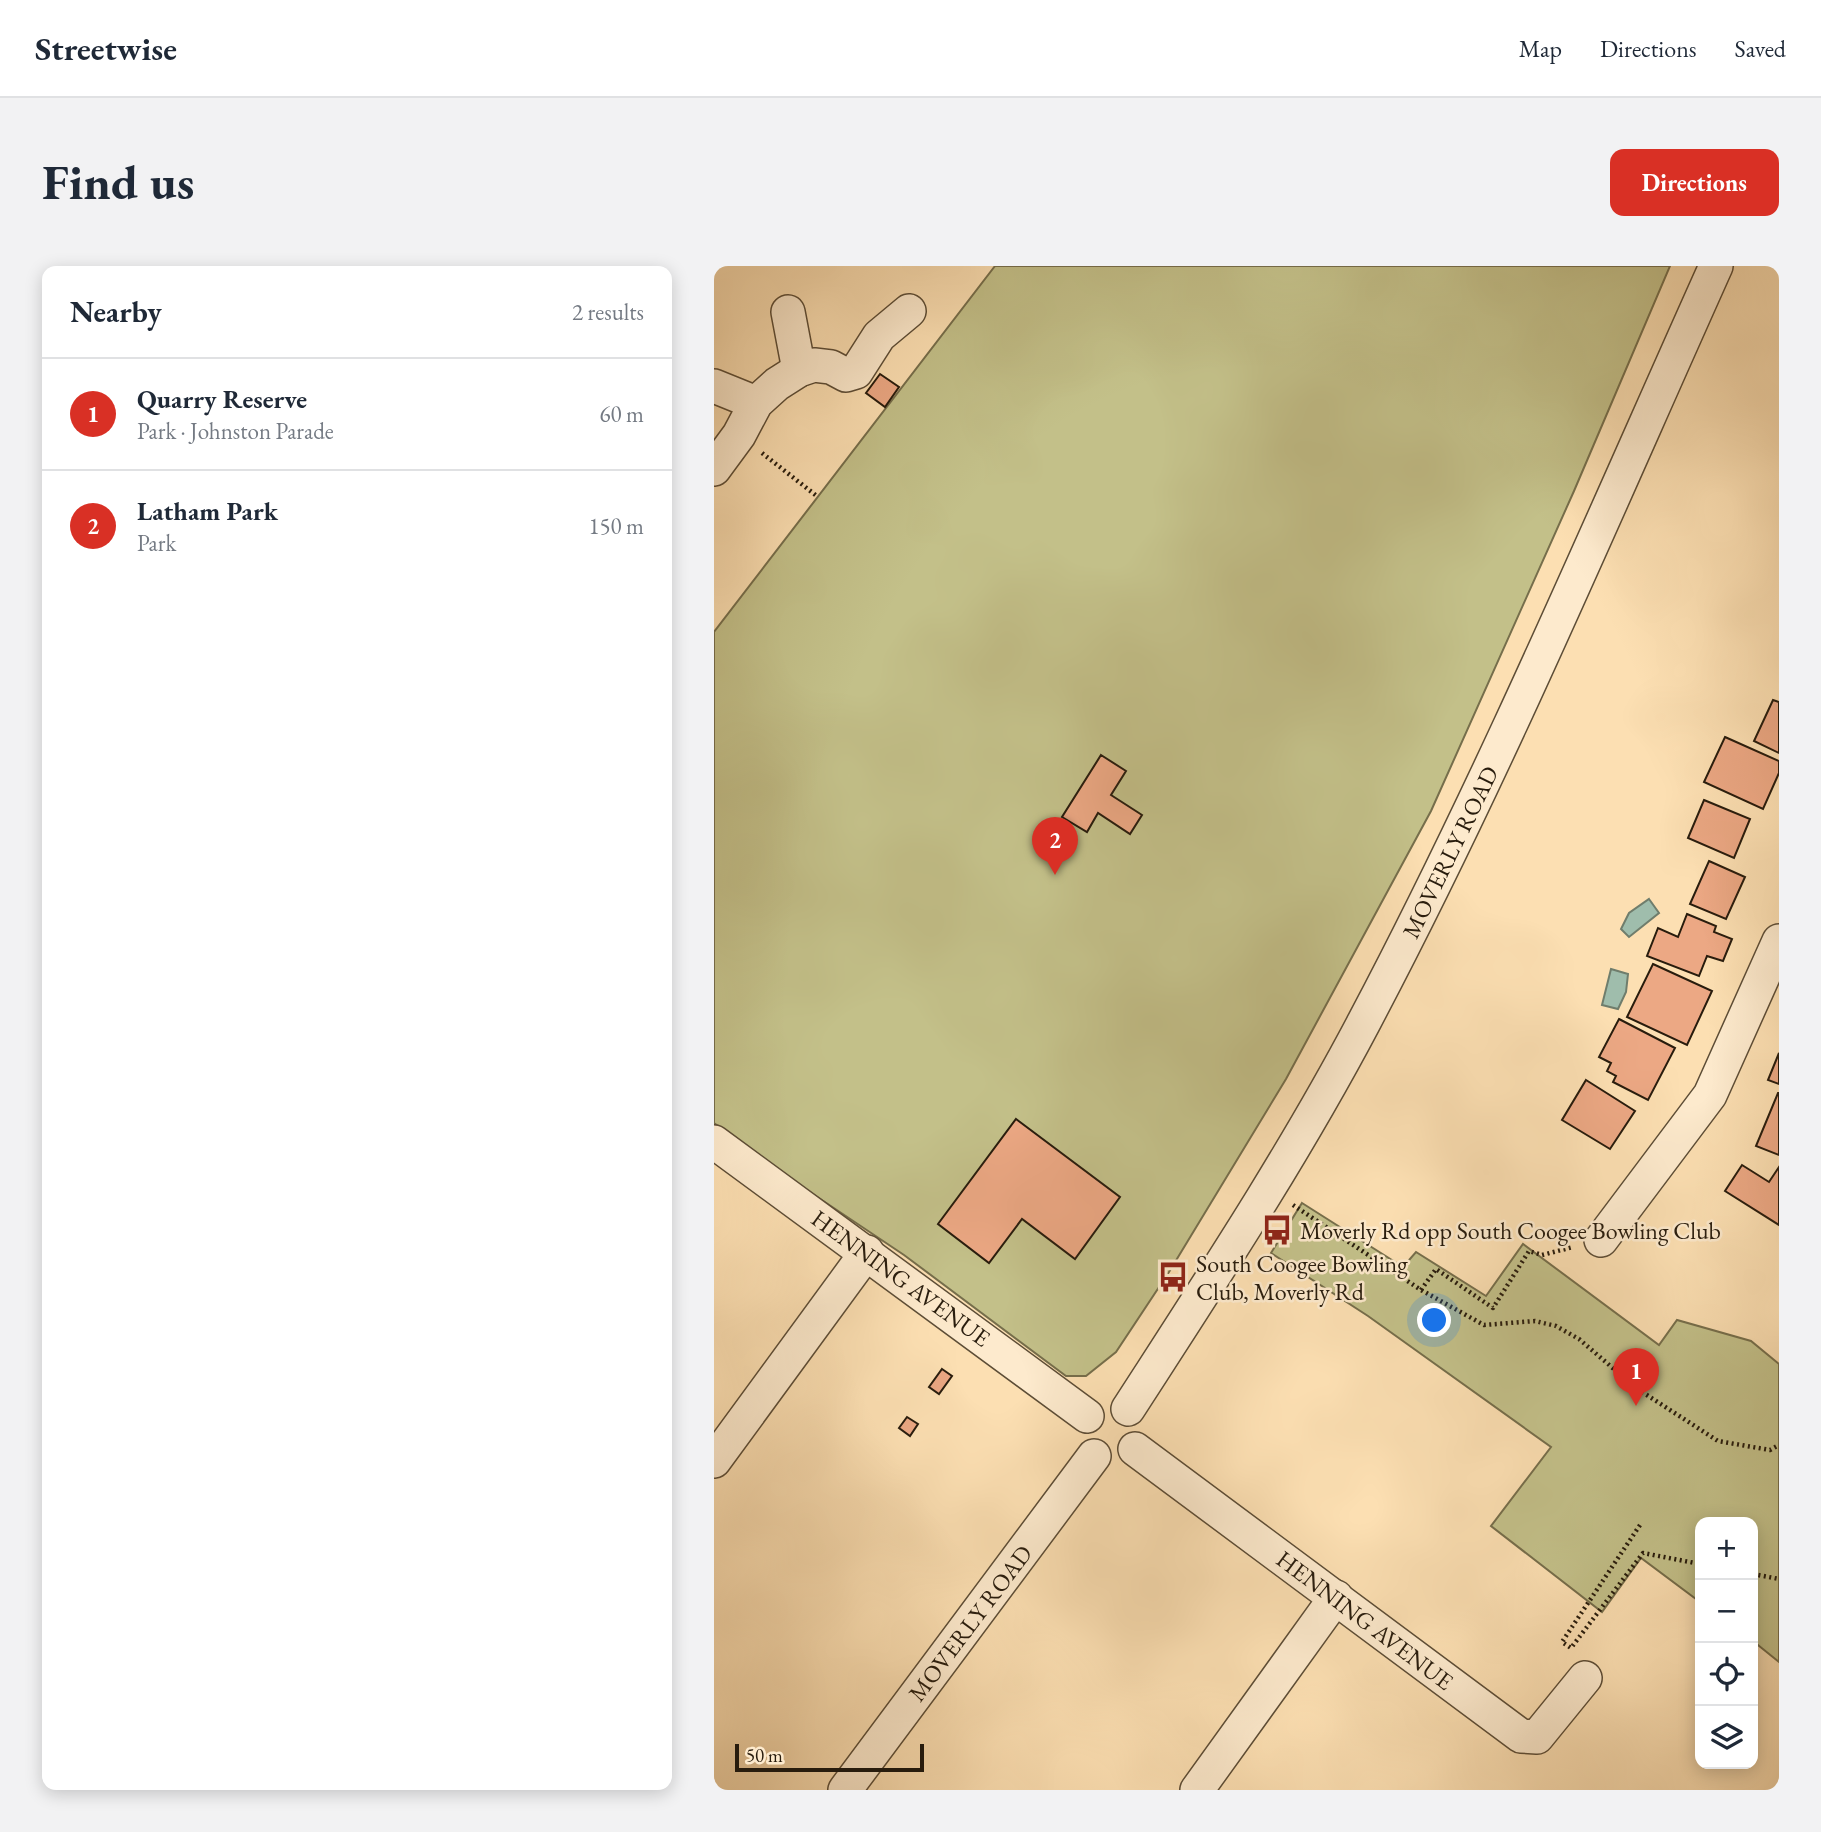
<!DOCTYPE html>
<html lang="en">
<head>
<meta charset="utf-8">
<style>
	:root { --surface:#fff; --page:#f2f2f3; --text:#1f2937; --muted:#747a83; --line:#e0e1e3; --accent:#d93025 }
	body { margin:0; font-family:"EB Garamond",serif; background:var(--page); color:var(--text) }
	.controls { position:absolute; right:21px; bottom:21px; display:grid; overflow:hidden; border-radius:14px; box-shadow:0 4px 18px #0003 }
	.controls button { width:63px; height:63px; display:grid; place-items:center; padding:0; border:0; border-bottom:2px solid var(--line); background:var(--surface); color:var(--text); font:35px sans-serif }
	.scale { position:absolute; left:21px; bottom:18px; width:189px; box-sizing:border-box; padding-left:7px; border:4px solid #281c0d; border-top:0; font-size:19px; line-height:24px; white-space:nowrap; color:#281c0d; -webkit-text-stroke:5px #fdeacd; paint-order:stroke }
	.you { position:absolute; left:721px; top:1055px; width:24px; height:24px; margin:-18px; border:5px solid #fff; border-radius:50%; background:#1a73e8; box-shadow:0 0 0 10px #1a73e833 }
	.badge { display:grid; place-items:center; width:46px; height:46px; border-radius:50%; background:var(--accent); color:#fff; font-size:23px; font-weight:700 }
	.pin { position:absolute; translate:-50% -58px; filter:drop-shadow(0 2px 4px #0008) }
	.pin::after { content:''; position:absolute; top:37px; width:24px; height:21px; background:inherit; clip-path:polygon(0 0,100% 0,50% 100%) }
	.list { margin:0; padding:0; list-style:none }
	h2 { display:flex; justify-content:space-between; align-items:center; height:91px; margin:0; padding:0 28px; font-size:30px }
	h2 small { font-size:23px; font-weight:400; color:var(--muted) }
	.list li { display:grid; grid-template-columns:46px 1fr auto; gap:21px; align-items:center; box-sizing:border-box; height:112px; padding:0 28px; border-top:2px solid var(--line) }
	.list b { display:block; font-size:26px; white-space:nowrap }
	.list p { margin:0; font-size:23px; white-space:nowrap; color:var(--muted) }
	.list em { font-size:23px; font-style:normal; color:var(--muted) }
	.icon { flex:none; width:38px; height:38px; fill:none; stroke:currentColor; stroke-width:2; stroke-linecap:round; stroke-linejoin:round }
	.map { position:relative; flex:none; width:1065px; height:1524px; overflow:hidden; border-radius:14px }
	header { display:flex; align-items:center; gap:42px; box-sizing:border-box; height:98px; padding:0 35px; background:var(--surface); border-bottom:2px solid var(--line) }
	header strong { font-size:33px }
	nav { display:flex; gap:38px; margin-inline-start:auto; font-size:24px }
	.intro { display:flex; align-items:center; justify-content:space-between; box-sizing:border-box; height:168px; padding:0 42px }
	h1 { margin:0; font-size:49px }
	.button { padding:18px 32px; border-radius:14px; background:var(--accent); color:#fff; font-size:24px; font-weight:700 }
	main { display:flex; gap:42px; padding:0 42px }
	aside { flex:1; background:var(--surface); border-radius:14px; box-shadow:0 4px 18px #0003 }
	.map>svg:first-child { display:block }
	.green { fill:#c3c089; stroke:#766e4b; stroke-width:2 }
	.water { fill:#9fbdac; stroke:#6f7d6c; stroke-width:2 }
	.building { fill:#eca884; stroke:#281c0d; stroke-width:2 }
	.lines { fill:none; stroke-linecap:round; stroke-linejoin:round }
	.minor-casing { stroke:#5d4d36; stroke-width:36 }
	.path { stroke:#281c0d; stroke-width:4.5; stroke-dasharray:2 3.5; stroke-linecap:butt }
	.minor { stroke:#fdeacd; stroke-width:33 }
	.labels { text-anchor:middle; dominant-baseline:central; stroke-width:5; stroke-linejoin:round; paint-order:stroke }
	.street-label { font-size:24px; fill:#281c0d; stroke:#fdeacd }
	.poi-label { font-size:24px; fill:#281c0d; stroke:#fdeacd; text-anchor:start }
</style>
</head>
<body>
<header>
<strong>Streetwise</strong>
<nav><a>Map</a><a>Directions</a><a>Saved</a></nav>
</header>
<div class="intro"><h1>Find us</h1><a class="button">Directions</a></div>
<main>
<aside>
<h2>Nearby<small>2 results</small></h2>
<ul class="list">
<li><span class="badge">1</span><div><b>Quarry Reserve</b><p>Park · Johnston Parade</p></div><em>60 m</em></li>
<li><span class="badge">2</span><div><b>Latham Park</b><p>Park</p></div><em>150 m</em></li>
</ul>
</aside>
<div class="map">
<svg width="1065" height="1524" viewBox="0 0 1065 1524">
	<rect width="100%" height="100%" fill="#fcdfb2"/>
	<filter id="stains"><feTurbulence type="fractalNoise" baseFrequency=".00286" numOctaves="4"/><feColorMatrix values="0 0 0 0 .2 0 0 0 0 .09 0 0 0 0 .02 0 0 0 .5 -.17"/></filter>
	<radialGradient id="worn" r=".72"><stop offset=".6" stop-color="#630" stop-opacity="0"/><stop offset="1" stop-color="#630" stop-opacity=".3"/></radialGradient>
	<g class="green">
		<path d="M281 0H956L860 225 717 545 572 813 455 1006 402 1086 372 1110H352L190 989 72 910 0 857V366Z"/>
		<path d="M588 937 689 1001 702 986 772 1030 809 978 945 1079 963 1054 1037 1075 1065 1098V1396L1039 1375V1256H986V1336L927 1292 888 1346 777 1260 837 1181 654 1050 557 987Z"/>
	</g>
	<g class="water">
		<path d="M935 633 945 647 915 671 907 663 915 647Z"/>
		<path d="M897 703 914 708 912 726 904 743 888 739Z"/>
	</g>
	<g class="building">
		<path d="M166 108 185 121 171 141 152 127Z"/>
		<path d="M1059 434 1065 436V487L1040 475Z"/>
		<path d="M1011 471 1065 495V507L1049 543 990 516Z"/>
		<path d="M387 489 412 505 397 529 428 549 416 568 384 547 373 566 348 551Z"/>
		<path d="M990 534 1036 553 1020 592 974 572Z"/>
		<path d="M995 595 1031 611 1012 653 976 638Z"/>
		<path d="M973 648 1002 660 1000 666 1018 673 1009 695 993 690 985 710 933 690 944 662 964 671Z"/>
		<path d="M939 698 998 725 973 779 913 751Z"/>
		<path d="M905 753 961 782 934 834 899 816 902 810 893 805 897 797 885 791Z"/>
		<path d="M1065 787V818L1054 814Z"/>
		<path d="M872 814 921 845 896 883 848 854Z"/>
		<path d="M1064 827H1065V889L1042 880Z"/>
		<path d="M302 853 406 931 361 993 308 953 275 997 224 958Z"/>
		<path d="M1028 899 1055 916 1065 901V959L1011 925Z"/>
		<path d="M228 1103 238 1110 225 1128 215 1121Z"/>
		<path d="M193 1151 204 1158 196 1170 185 1162Z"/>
	</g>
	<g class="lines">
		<g class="minor-casing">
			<g id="minor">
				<path d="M74 46 85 104"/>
				<path d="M0 120 42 137"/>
				<path d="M0 203 25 169 42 137 63 118 85 104 100 99 117 101 132 109 142 106 165 70 195 45"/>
				<path d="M0 876 373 1150"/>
				<path d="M887 974 996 829 1065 675"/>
				<path d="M414 1143C496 1016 580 889 650 756 780 510 888 254 1002 0"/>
				<path d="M421 1183 807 1470 823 1471 871 1412"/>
				<path d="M0 1195 153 986"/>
				<path d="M131 1524 380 1190"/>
				<path d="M483 1524 622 1331"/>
			</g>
		</g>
		<g class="path">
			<path d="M48 187 104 231"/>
			<path d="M579 939 707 1024 770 1059 821 1055 842 1060 865 1073 922 1122 1004 1175 1056 1184 1065 1179"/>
			<path d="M707 1024 722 1003 779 1042 815 985 828 989 859 981"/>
			<path d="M926 1259 848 1376 857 1382 929 1287 986 1298"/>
			<path d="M1039 1308 1065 1313"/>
		</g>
		<use href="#minor" class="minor"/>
	</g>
	<defs>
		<g id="bus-bare" transform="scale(2.415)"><path d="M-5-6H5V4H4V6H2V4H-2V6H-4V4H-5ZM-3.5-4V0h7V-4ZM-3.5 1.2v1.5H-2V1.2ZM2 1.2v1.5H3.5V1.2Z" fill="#8f2418" stroke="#fdeacd" stroke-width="2.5" paint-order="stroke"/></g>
	</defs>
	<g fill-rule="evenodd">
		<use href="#bus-bare" x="563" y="964"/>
		<use href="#bus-bare" x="459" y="1011"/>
	</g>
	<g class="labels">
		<g class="street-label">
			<text transform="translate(736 586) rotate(-64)">MOVERLY ROAD</text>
			<text transform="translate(187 1012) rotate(36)">HENNING AVENUE</text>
			<text transform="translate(651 1354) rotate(37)">HENNING AVENUE</text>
			<text transform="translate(256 1357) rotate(-53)">MOVERLY ROAD</text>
		</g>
		<g class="poi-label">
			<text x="586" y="964">Moverly Rd opp South Coogee Bowling Club</text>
			<text x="482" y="997">South Coogee Bowling<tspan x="482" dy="28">Club, Moverly Rd</tspan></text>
		</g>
	</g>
	<rect width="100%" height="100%" filter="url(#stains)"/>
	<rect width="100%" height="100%" fill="url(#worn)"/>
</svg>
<div class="controls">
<button>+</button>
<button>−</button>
<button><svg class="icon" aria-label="locate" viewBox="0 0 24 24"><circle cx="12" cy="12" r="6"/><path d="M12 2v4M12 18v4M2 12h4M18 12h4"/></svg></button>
<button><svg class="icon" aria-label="layers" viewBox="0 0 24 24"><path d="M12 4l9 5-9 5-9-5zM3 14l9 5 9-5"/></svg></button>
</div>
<div class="scale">50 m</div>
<div class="you"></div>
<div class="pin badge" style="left:922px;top:1140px">1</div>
<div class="pin badge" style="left:341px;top:609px">2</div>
</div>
</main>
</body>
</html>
